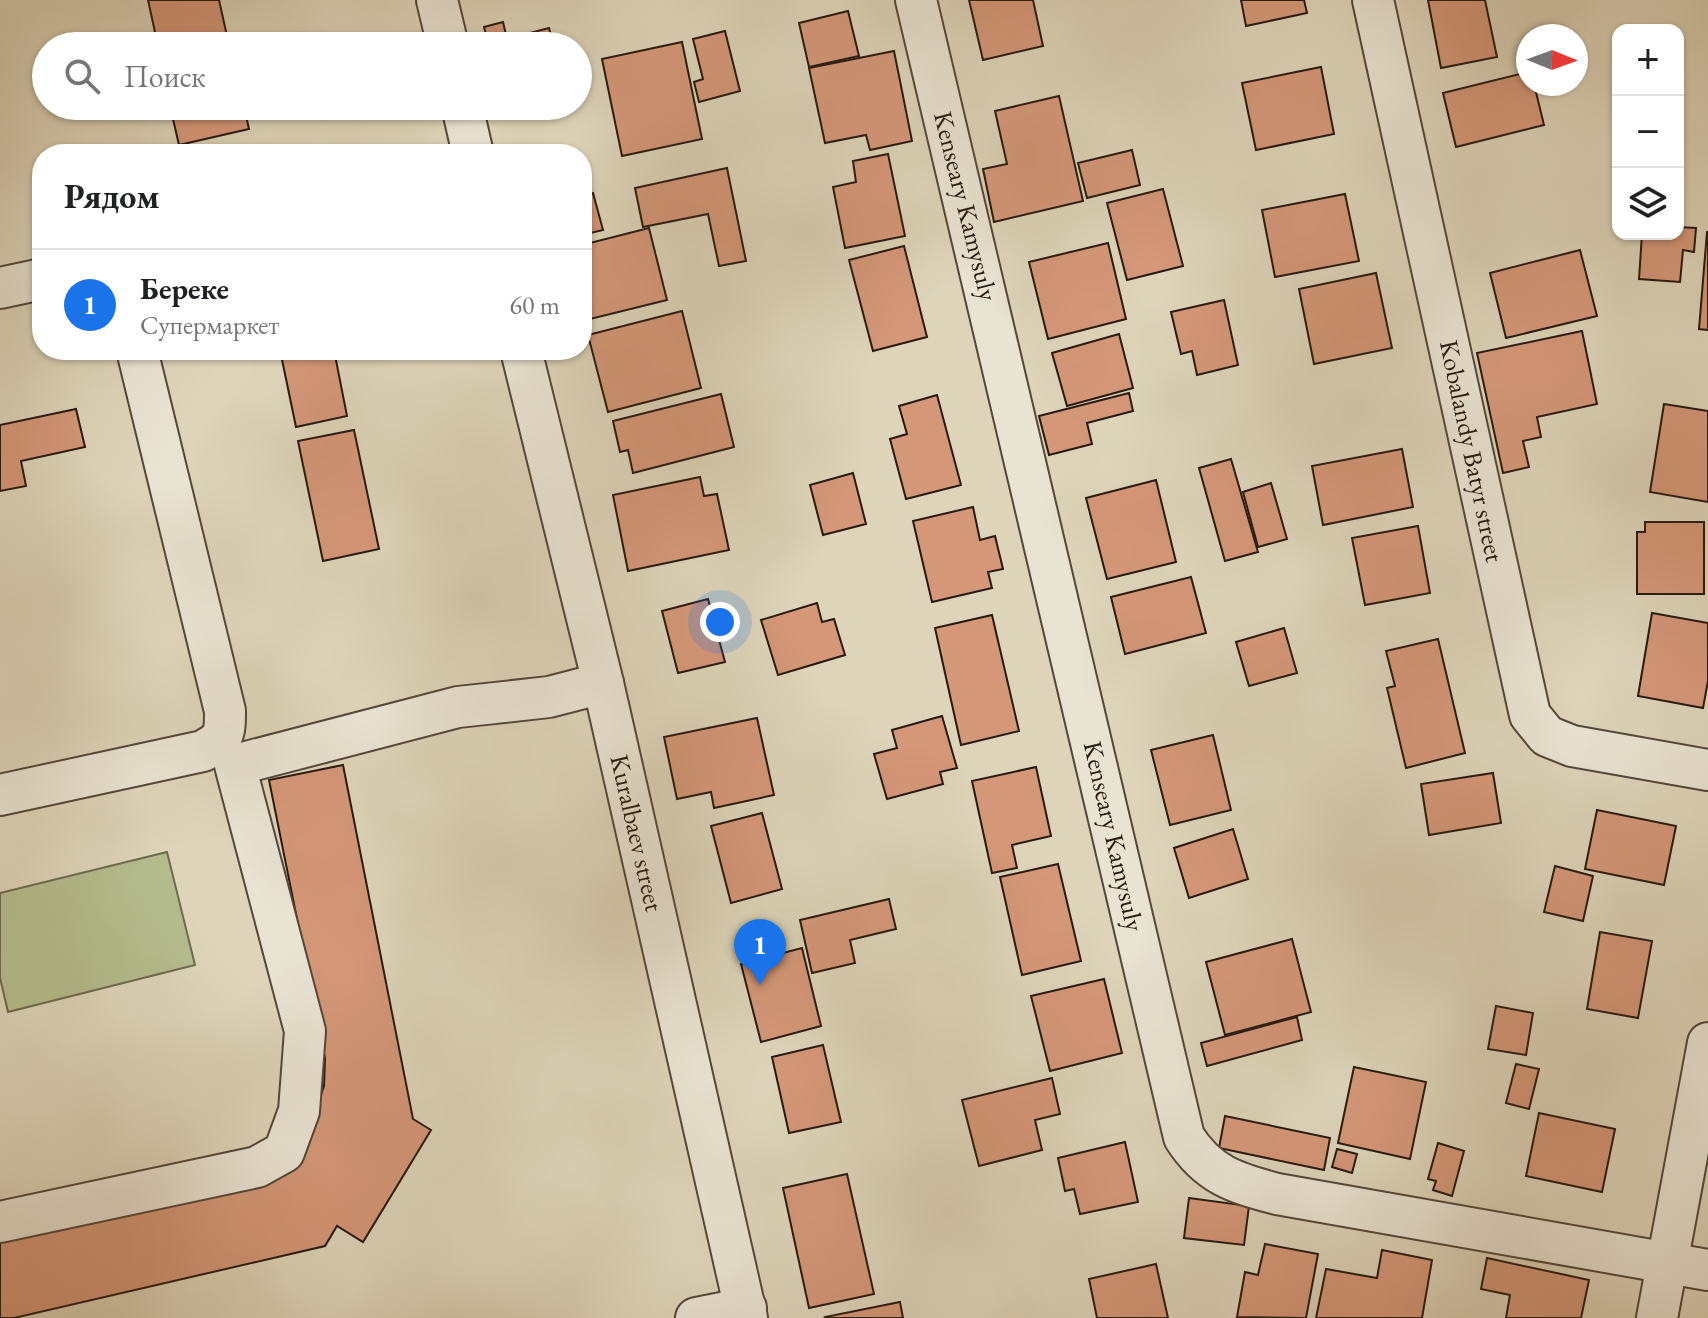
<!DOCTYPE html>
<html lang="ru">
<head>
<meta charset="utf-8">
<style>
	:root { --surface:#fff; --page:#f2f2f2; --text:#202124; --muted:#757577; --line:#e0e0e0; --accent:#1a73e8 }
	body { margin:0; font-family:"EB Garamond",serif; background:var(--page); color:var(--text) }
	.controls { position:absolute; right:24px; top:24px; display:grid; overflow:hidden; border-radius:16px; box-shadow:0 2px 6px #0004 }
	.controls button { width:72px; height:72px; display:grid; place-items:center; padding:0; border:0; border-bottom:2px solid var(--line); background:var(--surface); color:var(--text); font:40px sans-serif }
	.compass { position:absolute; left:1516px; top:24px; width:72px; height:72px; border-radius:50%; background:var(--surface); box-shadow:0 2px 6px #0004; rotate:91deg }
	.you { position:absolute; left:720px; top:622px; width:28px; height:28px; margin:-20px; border:6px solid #fff; border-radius:50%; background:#1a73e8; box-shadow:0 0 0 12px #1a73e833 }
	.badge { display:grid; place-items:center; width:52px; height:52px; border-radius:50%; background:var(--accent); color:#fff; font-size:26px; font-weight:700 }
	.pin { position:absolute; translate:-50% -66px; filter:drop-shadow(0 2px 4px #0008) }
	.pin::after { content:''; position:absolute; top:42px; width:28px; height:24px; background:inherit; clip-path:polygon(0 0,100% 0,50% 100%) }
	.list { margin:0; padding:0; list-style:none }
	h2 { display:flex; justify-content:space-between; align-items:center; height:104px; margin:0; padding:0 32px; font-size:34px }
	h2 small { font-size:26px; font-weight:400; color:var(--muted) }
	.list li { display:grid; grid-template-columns:52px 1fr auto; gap:24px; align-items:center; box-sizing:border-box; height:112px; padding:0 32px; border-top:2px solid var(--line) }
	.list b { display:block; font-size:30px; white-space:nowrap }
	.list p { margin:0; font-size:26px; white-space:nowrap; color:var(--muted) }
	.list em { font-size:26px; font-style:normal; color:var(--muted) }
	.icon { flex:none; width:44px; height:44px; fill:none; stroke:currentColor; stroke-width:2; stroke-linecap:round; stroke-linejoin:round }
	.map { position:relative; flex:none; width:1708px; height:1318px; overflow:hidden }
	.search { position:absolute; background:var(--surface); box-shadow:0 2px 6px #0004; left:32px; top:32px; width:560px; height:88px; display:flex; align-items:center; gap:20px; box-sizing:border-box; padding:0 28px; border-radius:44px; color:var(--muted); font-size:30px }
	.panel { position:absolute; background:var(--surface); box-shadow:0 2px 6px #0004; left:32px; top:144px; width:560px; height:216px; border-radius:32px }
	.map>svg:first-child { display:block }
	.green { fill:#b4bc8d; stroke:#6e6b4e; stroke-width:2 }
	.building { fill:#d49778; stroke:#271a10; stroke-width:2 }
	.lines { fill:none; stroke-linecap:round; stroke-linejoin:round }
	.street-casing { stroke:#54483a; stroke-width:44 }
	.street { stroke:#e9e3d2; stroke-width:40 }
	.labels { text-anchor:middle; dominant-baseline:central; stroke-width:6; stroke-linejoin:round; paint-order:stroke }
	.street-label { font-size:26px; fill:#271a10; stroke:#e9e3d2 }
</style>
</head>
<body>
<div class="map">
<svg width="1708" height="1318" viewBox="0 0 1708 1318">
	<rect width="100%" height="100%" fill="#ddd4b9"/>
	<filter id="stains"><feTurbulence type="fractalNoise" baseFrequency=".0025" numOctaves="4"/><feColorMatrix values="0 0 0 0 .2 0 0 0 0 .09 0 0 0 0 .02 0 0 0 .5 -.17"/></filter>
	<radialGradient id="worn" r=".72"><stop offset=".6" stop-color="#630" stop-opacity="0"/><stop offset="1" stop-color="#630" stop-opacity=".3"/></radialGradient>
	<path class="green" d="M167 852 195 965 8 1012 0 978V893Z"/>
	<g class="building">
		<path d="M148 0H219L229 45 158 46Z"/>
		<path d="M969 0H1033L1043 46 983 60Z"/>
		<path d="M1241 0H1304L1307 13 1246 26Z"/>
		<path d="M1428 0H1485L1497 57 1441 68Z"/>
		<path d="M848 11 859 56 809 67 799 23Z"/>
		<path d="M503 22 507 39 549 28 554 46H489L484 27Z"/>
		<path d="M725 31 740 91 699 102 694 82 703 79 693 39Z"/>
		<path d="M682 42 702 139 622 156 602 59Z"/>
		<path d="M894 51 912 141 870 150 866 135 825 143 809 68Z"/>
		<path d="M1321 67 1334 134 1256 150 1242 83Z"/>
		<path d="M1528 72V84H1534L1544 125 1456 147 1443 93Z"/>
		<path d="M1059 96 1083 201 994 222 983 169 1007 164 995 111Z"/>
		<path d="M170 106H244L249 129 179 145Z"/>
		<path d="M1132 150 1140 185 1087 198 1078 163Z"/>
		<path d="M888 154 905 236 845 248 833 187 856 182 853 161Z"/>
		<path d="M727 168 746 261 719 266 708 214 643 227 635 188Z"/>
		<path d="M1163 189 1183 266 1127 280 1107 203Z"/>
		<path d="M593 193 603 230 582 235V196Z"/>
		<path d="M1345 194 1359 261 1275 277 1262 210Z"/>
		<path d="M1678 227 1696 228 1694 252 1683 250 1680 282 1639 279 1642 234H1678Z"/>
		<path d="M649 228 667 300 582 321V245Z"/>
		<path d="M1707 232H1708V330L1699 329Z"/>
		<path d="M1108 243 1126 319 1048 339 1029 262Z"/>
		<path d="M904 246 927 337 873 351 849 260Z"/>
		<path d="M1580 250 1597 316 1506 338 1490 273Z"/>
		<path d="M1376 273 1392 348 1314 364 1299 289Z"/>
		<path d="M1224 300 1238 365 1197 375 1192 351 1181 354 1171 312Z"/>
		<path d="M682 311 701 388 608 412 588 335Z"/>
		<path d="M1582 331 1597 404 1537 417 1541 437 1523 441 1529 467 1503 473 1477 353Z"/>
		<path d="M1119 334 1133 388 1067 406 1052 353Z"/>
		<path d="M239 350H269L240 356Z"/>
		<path d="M280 350H334L347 416 296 427Z"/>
		<path d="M1129 393 1133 411 1087 423 1092 444 1049 455 1039 416Z"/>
		<path d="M721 394 734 447 633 473 628 450 620 452 613 421Z"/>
		<path d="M937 395 961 485 906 499 890 439 907 434 899 406Z"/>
		<path d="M1664 404 1708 411V502L1650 492Z"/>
		<path d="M76 409 85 447 21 461 26 486 0 491V425Z"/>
		<path d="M354 430 379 549 323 561 298 441Z"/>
		<path d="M1402 449 1413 507 1323 525 1312 466Z"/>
		<path d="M1231 459 1258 552 1225 561 1199 468Z"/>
		<path d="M853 473 866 524 823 535 810 485Z"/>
		<path d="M700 477 704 496 717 494 729 550 628 571 613 495Z"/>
		<path d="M1156 480 1176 562 1107 579 1086 498Z"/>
		<path d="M1271 483 1287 539 1258 547 1243 492Z"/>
		<path d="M973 507 980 540 995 536 1003 569 988 572 992 588 932 602 913 521Z"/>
		<path d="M1645 522H1704V594H1637V532H1645Z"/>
		<path d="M1418 526 1430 593 1365 605 1352 538Z"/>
		<path d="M1191 577 1206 633 1125 654 1111 597Z"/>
		<path d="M708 599 725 662 678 673 662 611Z"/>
		<path d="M817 603 822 622 834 619 845 655 778 675 761 620Z"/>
		<path d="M1652 613 1708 623V681L1703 708 1638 696Z"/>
		<path d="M992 615 1019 731 961 745 935 628Z"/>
		<path d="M1284 628 1297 673 1249 686 1236 642Z"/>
		<path d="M1438 639 1465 753 1406 768 1387 688 1395 686 1386 651Z"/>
		<path d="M942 716 957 768 940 772 943 784 887 799 874 754 897 748 892 730Z"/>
		<path d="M757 718 774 795 714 808 711 792 677 799 664 737Z"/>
		<path d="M1213 735 1231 810 1170 825 1151 750Z"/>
		<path d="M343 765 413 1119 431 1130 363 1242 337 1226 325 1246 14 1318H0V1239L298 1162 324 1086 325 1058 269 780Z"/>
		<path d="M1036 767 1051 836 1012 845 1017 868 992 873 972 781Z"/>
		<path d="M1493 773 1501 823 1429 835 1421 784Z"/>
		<path d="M1597 810 1676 826 1664 885 1585 869Z"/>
		<path d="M762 813 782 889 731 903 711 826Z"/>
		<path d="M1233 829 1248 879 1189 898 1174 848Z"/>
		<path d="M1058 864 1081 961 1022 975 1000 877Z"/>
		<path d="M1555 866 1593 876 1583 921 1544 912Z"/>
		<path d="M889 899 896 929 850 940 855 963 812 973 800 920Z"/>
		<path d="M1600 932 1652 941 1638 1018 1587 1009Z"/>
		<path d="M1292 939 1311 1012 1225 1035 1206 962Z"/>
		<path d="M802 948 821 1026 761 1042 741 964Z"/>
		<path d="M1104 979 1122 1053 1050 1071 1031 996Z"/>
		<path d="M1496 1006 1533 1013 1526 1055 1488 1049Z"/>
		<path d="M1297 1017 1302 1040 1207 1066 1201 1043Z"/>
		<path d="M823 1045 841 1122 789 1133 772 1057Z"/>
		<path d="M1516 1064 1539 1069 1529 1109 1506 1103Z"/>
		<path d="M1354 1067 1426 1082 1410 1159 1338 1143Z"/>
		<path d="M1052 1078 1060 1114 1035 1120 1042 1150 979 1166 962 1100Z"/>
		<path d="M1539 1113 1615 1129 1602 1192 1526 1176Z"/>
		<path d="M1225 1116 1330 1138 1324 1170 1219 1148Z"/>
		<path d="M1125 1142 1138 1202 1080 1214 1074 1189 1065 1191 1058 1158Z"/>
		<path d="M1438 1143 1464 1151 1452 1196 1433 1190 1436 1181 1428 1179Z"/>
		<path d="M1337 1149 1357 1154 1352 1173 1332 1167Z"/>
		<path d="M847 1174 874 1294 809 1308 783 1188Z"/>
		<path d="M1189 1198 1249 1206 1244 1245 1184 1238Z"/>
		<path d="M1265 1244 1318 1254 1306 1318 1237 1317 1245 1272 1258 1275Z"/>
		<path d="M1382 1250 1432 1260 1422 1318H1316L1326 1269 1377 1278Z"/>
		<path d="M1487 1258 1589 1280 1581 1318H1506L1510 1295 1481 1289Z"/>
		<path d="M1156 1264 1168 1318H1097L1089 1279Z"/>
		<path d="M900 1302 903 1318H826L825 1317Z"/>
	</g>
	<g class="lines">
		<g class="street-casing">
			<g id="street">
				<path d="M437 0 448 46"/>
				<path d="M916 0 1184 1137C1208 1175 1235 1183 1277 1194L1708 1270"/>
				<path d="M1373 0 1530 715 1547 736 1572 746 1708 770"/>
				<path d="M462 106 473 154"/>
				<path d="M0 288 42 279"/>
				<path d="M521 350 603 683 747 1318"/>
				<path d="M0 795 203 751C224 739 225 736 225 711L137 350"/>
				<path d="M0 1222 257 1167 284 1152 299 1111 305 1031 235 765 458 707 549 697 603 683"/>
				<path d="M696 1318 746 1308"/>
				<path d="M1657 1318 1708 1043"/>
			</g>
		</g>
		<use href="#street" class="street"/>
	</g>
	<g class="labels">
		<g class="street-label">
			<text transform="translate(966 206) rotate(76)">Kenseary Kamysuly</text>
			<text transform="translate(1472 451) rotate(78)">Kobalandy Batyr street</text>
			<text transform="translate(637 833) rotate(77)">Kuralbaev street</text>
			<text transform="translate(1114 836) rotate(77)">Kenseary Kamysuly</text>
		</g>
	</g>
	<rect width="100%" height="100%" filter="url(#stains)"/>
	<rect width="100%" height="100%" fill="url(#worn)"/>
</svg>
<div class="controls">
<button>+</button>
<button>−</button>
<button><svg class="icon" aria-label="layers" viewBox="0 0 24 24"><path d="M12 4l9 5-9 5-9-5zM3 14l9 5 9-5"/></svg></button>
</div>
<svg class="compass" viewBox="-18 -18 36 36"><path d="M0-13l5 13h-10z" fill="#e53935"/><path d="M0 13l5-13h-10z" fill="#757577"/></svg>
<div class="you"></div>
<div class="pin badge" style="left:760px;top:985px">1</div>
<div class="search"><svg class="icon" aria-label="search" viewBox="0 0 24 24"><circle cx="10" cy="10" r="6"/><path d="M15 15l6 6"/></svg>Поиск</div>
<section class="panel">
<h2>Рядом<small></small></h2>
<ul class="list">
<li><span class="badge">1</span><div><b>Береке</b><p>Супермаркет</p></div><em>60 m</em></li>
</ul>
</section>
</div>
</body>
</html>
